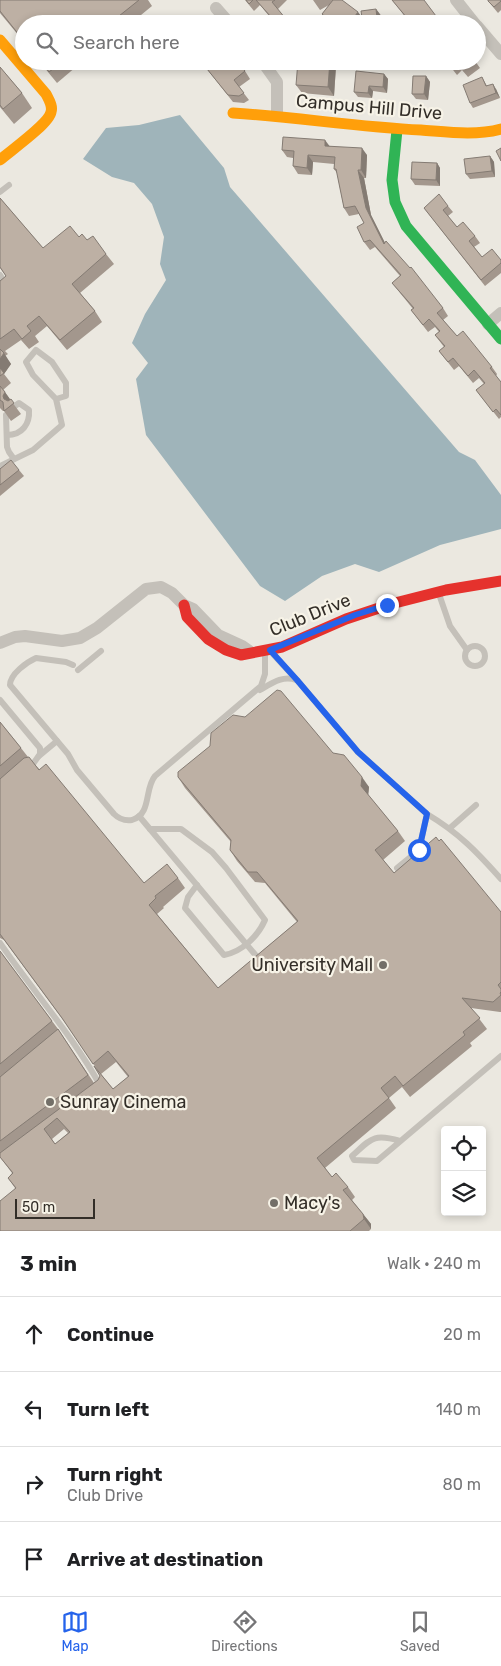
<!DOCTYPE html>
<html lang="en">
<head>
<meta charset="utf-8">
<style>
	:root { --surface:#fff; --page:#f2f2f2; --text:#202124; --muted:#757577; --line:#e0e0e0; --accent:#2563eb }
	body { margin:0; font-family:Rubik,sans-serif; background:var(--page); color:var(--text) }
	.controls { position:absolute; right:15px; bottom:15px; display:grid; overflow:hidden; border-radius:5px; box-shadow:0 2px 8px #0003 }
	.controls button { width:45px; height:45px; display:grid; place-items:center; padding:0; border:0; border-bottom:1px solid var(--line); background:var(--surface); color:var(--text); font:25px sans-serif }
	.scale { position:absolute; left:15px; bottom:12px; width:80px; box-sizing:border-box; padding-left:5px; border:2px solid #332e28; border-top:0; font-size:14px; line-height:18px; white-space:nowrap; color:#332e28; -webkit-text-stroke:4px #f7f3e7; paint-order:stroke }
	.stop { position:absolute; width:15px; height:15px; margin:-11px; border:4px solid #2563eb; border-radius:50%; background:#fff }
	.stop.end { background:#2563eb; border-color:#fff; box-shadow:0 1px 5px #0008 }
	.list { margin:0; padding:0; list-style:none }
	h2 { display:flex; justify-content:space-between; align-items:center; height:65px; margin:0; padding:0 20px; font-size:21px }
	h2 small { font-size:16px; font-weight:400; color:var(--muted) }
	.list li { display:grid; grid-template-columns:32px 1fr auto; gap:15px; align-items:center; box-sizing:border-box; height:75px; padding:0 20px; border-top:1px solid var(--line) }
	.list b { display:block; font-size:19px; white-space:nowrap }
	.list p { margin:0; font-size:16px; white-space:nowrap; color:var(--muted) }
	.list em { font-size:16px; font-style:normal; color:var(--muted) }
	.icon { flex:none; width:28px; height:28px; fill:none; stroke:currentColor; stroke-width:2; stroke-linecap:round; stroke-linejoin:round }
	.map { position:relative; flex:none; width:501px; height:1231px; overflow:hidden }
	.search { position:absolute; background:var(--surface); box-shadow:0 2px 8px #0003; left:15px; right:15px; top:15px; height:55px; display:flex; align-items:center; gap:12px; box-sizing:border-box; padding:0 18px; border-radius:28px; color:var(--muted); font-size:19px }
	.sheet { height:365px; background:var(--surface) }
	nav { display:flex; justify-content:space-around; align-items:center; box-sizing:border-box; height:70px; border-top:1px solid var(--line); background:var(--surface); font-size:14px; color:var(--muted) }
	nav a { display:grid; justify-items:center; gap:2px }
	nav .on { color:var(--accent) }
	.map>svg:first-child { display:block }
	.water { fill:#9fb4ba }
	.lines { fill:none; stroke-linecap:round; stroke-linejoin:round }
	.lane { stroke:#c4c0b9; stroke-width:6 }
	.street { stroke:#c4c0b9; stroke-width:12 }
	.fast { stroke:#30b455; stroke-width:11 }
	.slow { stroke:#ff9f0a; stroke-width:11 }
	.jam { stroke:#e5322d; stroke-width:11 }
	.wall { fill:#a3978d; fill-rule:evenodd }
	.shaded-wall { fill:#847b73 }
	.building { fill:#bdb0a4; stroke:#847b73; fill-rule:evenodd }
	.route { stroke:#2563eb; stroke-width:6 }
	.poi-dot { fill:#736f68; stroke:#f7f3e7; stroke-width:2 }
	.labels { text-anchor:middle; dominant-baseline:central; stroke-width:4.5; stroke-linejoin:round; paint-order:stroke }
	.street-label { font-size:18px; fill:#332e28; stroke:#f7f3e7 }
	.poi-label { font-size:18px; fill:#332e28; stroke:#f7f3e7; text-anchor:start }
</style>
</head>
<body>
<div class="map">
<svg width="501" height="1231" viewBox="0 0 501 1231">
	<rect width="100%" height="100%" fill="#ebe8e0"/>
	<path class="water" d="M180 115 224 168 230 187 459 452 475 460 501 495V529L440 545 379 572 355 564 322 576 285 601 260 586 146 435 136 379 148 363 132 343 145 314 166 280 160 264 164 237 152 204 134 183 112 177 83 159 106 128 139 125Z"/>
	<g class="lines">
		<g class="lane">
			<path d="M0 192 9 185"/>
			<path d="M0 275 3 280 0 289"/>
			<path d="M6 415 7 447 9 452 14 459"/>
			<path d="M7 435C22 435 30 424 29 410L19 403 15 406"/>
			<path d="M0 466 33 450 62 425 56 399 33 375 26 362 36 350 52 362 66 383V396L56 399"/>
			<path d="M439 594 450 626 467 650"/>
			<circle cx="475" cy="656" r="10"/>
			<path d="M270 651 297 680 358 752 427 814 419 850 397 868"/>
			<path d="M73 665 66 662 36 658C27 662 10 674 10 685L68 754 77 770 114 814C119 819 125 821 132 820 152 814 144 789 155 776L261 686 265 674V652"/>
			<path d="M78 670 101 651"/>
			<path d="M260 690C272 683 283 675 296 680"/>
			<path d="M0 700 40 748V754L33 764"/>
			<path d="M39 756 57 741"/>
			<path d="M427 814C459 833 477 852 501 879"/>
			<path d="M139 816 258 958 261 956"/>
			<path d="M450 828 476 805"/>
			<path d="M150 829H181L212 852 226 868 265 920C258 936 242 952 224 955L185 908 188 897 197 885"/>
			<path d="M0 943C33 991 73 1036 101 1087"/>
			<path d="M400 1141C373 1133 371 1139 352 1156L354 1160 377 1161 501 1056"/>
		</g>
		<g class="street">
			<path d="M456 0 475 24"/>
			<path d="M216 8 230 24"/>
			<path d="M477 26 501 54"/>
			<path d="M262 61 277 82V116"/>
			<path d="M488 324 501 313"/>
			<path d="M0 643 15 637 25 636 62 641 80 638 97 628 146 589 161 587 172 593 184 605 193 609 218 635 242 646 249 651"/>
		</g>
		<path class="fast" d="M397 130 392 180 395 202 406 226 501 339"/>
		<g class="slow">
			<path d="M0 40 46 94C49 100 53 106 51 112 49 124 10 151 0 160"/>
			<path d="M233 113C296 117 358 127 421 130 448 132 475 136 501 129"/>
		</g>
		<path class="jam" d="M184 605 187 617 208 639 226 650 241 655 282 647 346 619 391 604 446 590 501 581"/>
	</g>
	<g class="wall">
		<path d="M0 0H148L152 6 130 24H24V42L0 13Z"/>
		<path d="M245 0H287L270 17 260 5 254 11Z"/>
		<path d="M313 0H342L362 18 376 9 382 17 362 22 361 24H326L328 22 322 14 329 5 320 10Z"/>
		<path d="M392 0 442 24H411Z"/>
		<path d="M501 0V10L498 13 488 1Z"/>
		<path d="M39 61H83L57 83Z"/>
		<path d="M446 61H475L480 68 468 77 462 70 457 75Z"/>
		<path d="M203 64 245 71 250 79 239 87 249 100 244 103 233 102Z"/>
		<path d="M336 65 334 96 302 93 296 85Z"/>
		<path d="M0 67 22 93 32 108 14 124 0 107Z"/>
		<path d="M384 74 388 79 387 93 373 91 372 98 358 97 354 92Z"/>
		<path d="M426 76 430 82 428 100 416 99 412 94Z"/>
		<path d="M482 77 487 86 496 89 500 98 473 108 470 103Z"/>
		<path d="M330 146 367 155 366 178H364L371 215 385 243 443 308 448 316 443 320 457 336 492 367 497 374 496 376 501 382V417L499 419 476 390 484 384 479 378 473 383 459 366 454 370 439 351 444 347 435 335 439 332 435 327 428 332 411 310 413 309 392 283 400 276 375 247 370 250 364 242V223L359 214 349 216 344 208 337 173 334 169V164L313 162 312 175 298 174 293 166V158L287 157 282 150Z"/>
		<path d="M490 156 494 162 495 177 470 179 466 174Z"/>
		<path d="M437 163 440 168V186L415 185 411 179Z"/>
		<path d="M0 198 43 248 79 237 87 240 106 254 114 264 80 293 95 311 102 322 67 350 47 326 35 336 39 342 29 349 21 340 5 351 8 354 5 356 11 364 4 374 11 383 3 390 21 414 11 421 4 411H3L0 408V281L6 276 0 268Z"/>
		<path d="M448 206 453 212 448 216 457 227 475 236 480 243 474 247 482 257 501 260V273L485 286 424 208Z"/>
		<path d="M0 469 19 470 24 476 0 496Z"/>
		<path d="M0 722 21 748 28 757 144 883 178 878 185 888 163 907 164 908 157 914 218 988 297 922 265 883 255 882 237 861 230 850 231 842 185 788 178 777 333 753 369 787 368 795 398 831 405 841 383 860 394 873 501 912V1012H500L471 1008 487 1029 470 1043 472 1046 410 1097 402 1087 389 1098 396 1108 325 1168 332 1177 348 1187 355 1197 352 1200 371 1224V1229L369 1231H0L15 1188 8 1178 12 1173 0 1157V951L58 1029 94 1083 98 1080 100 1076 96 1068 66 1024 4 940 0 938ZM116 1062 128 1077 113 1089 101 1074ZM64 1129 68 1133 55 1144 52 1139Z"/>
	</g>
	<g class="shaded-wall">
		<path d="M376 9 382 17 377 18Z"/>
		<path d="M358 12 364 20 361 24H349Z"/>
		<path d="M392 16 398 24H393Z"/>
		<path d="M330 61H334L336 65 334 96 328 87Z"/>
		<path d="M384 74 388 79 387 93 383 87Z"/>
		<path d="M426 76 430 82 428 100 424 94Z"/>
		<path d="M493 84 496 89 500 98 496 93Z"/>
		<path d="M369 86 373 91 372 98 368 93Z"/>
		<path d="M325 140 331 148 325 146Z"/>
		<path d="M362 148 367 155 366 178 361 170Z"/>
		<path d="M308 155 313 162 312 175 307 168Z"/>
		<path d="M490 156 494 162 495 177 492 171Z"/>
		<path d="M437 163 440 168V186L436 180Z"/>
		<path d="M358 170 364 178 371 215 389 251 384 244 366 208Z"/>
		<path d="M4 353 11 364 4 374 0 369V359Z"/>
		<path d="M5 392 12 402 4 399 3 396Z"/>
		<path d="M362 777 369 787 368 797 361 786Z"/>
		<path d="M363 1214 371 1224V1229L364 1219Z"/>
	</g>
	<g class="building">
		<path d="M0 0H139L109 24H24V41L0 11Z"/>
		<path d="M246 0H253L249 4Z"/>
		<path d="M256 0H275L272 2 290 24H268L266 21 271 17Z"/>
		<path d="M333 0H342L358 12 349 24H326L329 20 322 14Z"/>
		<path d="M392 0H424L442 24H414L409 17 407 18Z"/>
		<path d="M488 0H501V1L494 7 488 1Z"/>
		<path d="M376 9 377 18 392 16 393 24H363L361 11Z"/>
		<path d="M203 18 207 24H196Z"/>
		<path d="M41 61H63L49 72Z"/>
		<path d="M206 61H237L245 71 234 80 244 93 239 96 228 95 203 64Z"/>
		<path d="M298 61H330L328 87 296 85Z"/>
		<path d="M447 61H473L462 69 457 62 451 67Z"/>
		<path d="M0 67 22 93 3 109 0 105Z"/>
		<path d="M356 71 384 74 383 87 369 86 368 93 354 92Z"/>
		<path d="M413 76H426L424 94H412Z"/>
		<path d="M482 77 486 86 493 84 496 93 470 103 463 85Z"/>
		<path d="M283 137 325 140V146L362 148 361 170H358L366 208 384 244 386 241 410 268 411 267 443 308 437 313 457 336 463 331 492 367 490 368 501 382V415L496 409 493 412 476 390 485 383 474 370 468 376 453 358 448 362 439 351 445 346 435 335 440 331 429 319 423 325 411 310 414 308 392 283 401 275 370 240 364 242 357 227 364 223 355 206 344 208 336 169H334L335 157 308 155 307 168 293 166 294 151 282 150Z"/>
		<path d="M501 148V161L496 151Z"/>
		<path d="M490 156 492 171 466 174 464 159Z"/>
		<path d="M412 162 437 163 436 180 411 179Z"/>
		<path d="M439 194 448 206 443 210 457 227 463 222 475 236 469 241 482 257 492 249 501 260V263L481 280 424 208Z"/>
		<path d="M0 198 43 248 70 226 79 237 82 234 87 240 93 236 106 254 72 284 95 311 60 340 39 316 27 326 31 331 22 339 14 329 0 339V281L6 276 0 267Z"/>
		<path d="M0 349 4 353 0 359Z"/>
		<path d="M0 368 4 373 0 376Z"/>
		<path d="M0 386 5 392 3 396 4 399 8 401 11 399 14 403 4 411 3 402 0 400Z"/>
		<path d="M11 460 19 470 0 485V469Z"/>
		<path d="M277 690 281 691 333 753 344 755 362 777 361 786 398 831 375 850 394 873 436 837 439 841 441 839 501 912V982L498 985 501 989V992L500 993 501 995 493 1002 462 998 480 1018 463 1032 465 1035 403 1086 395 1076 381 1088 389 1098 317 1158 332 1177 336 1173 348 1187 343 1190 363 1214 364 1219 350 1231H0V1201L16 1188 8 1178 13 1173 0 1157V1153L98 1080 100 1076 94 1066 113 1089 129 1076 108 1051 93 1064 62 1018 0 934V779L24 758 29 757 39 770 46 764 144 883 167 864 178 878 155 896 156 898 149 905 218 988 298 921 257 872H248L230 850 231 840 178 777V772L210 746 211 733 233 715 245 717ZM57 1118 70 1132 55 1144 44 1129Z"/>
		<path d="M0 722 21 748 0 766Z"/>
		<path d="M0 951 52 1021 0 1064Z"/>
		<path d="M58 1029 88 1075 0 1141V1077Z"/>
	</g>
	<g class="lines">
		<path class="route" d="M387 605 355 615 270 650 297 680 358 752 427 814 419 850"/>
	</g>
	<g class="poi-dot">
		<circle cx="383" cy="965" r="5"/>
		<circle cx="50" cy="1102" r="5"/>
		<circle cx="274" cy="1203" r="5"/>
	</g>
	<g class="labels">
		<g class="street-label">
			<text transform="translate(369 107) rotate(5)">Campus Hill Drive</text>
			<text transform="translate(310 615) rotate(-22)">Club Drive</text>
		</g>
		<g class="poi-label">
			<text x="373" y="965" text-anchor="end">University Mall</text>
			<text x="60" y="1102">Sunray Cinema</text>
			<text x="284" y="1203">Macy's</text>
		</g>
	</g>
</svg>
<div class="controls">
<button><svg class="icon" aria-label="locate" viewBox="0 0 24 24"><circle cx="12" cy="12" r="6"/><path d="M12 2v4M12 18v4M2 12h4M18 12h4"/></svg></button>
<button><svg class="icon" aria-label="layers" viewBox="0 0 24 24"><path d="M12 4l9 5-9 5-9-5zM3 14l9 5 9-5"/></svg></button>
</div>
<div class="scale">50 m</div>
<div class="stop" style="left:419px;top:850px"></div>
<div class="stop end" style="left:387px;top:605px"></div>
<div class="search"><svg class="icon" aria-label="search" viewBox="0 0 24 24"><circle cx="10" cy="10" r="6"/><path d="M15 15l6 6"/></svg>Search here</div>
</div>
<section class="sheet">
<h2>3 min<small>Walk · 240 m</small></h2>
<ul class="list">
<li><svg class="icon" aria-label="ahead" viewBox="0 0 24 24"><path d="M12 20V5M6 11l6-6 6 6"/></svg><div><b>Continue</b></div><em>20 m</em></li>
<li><svg class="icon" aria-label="left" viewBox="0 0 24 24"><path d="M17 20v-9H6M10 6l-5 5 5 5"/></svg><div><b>Turn left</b></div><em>140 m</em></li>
<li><svg class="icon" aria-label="right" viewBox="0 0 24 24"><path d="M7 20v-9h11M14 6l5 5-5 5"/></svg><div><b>Turn right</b><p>Club Drive</p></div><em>80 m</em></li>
<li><svg class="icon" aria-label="arrive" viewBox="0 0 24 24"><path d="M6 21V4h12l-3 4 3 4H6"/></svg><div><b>Arrive at destination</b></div></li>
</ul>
</section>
<nav>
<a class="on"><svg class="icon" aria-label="map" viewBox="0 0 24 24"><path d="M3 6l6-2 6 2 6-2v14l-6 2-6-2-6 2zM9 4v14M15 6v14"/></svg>Map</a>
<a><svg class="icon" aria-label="directions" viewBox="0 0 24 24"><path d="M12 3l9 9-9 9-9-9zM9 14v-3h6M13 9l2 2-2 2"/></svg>Directions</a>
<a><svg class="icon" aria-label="saved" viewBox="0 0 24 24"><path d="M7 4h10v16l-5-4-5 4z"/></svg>Saved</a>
</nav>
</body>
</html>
